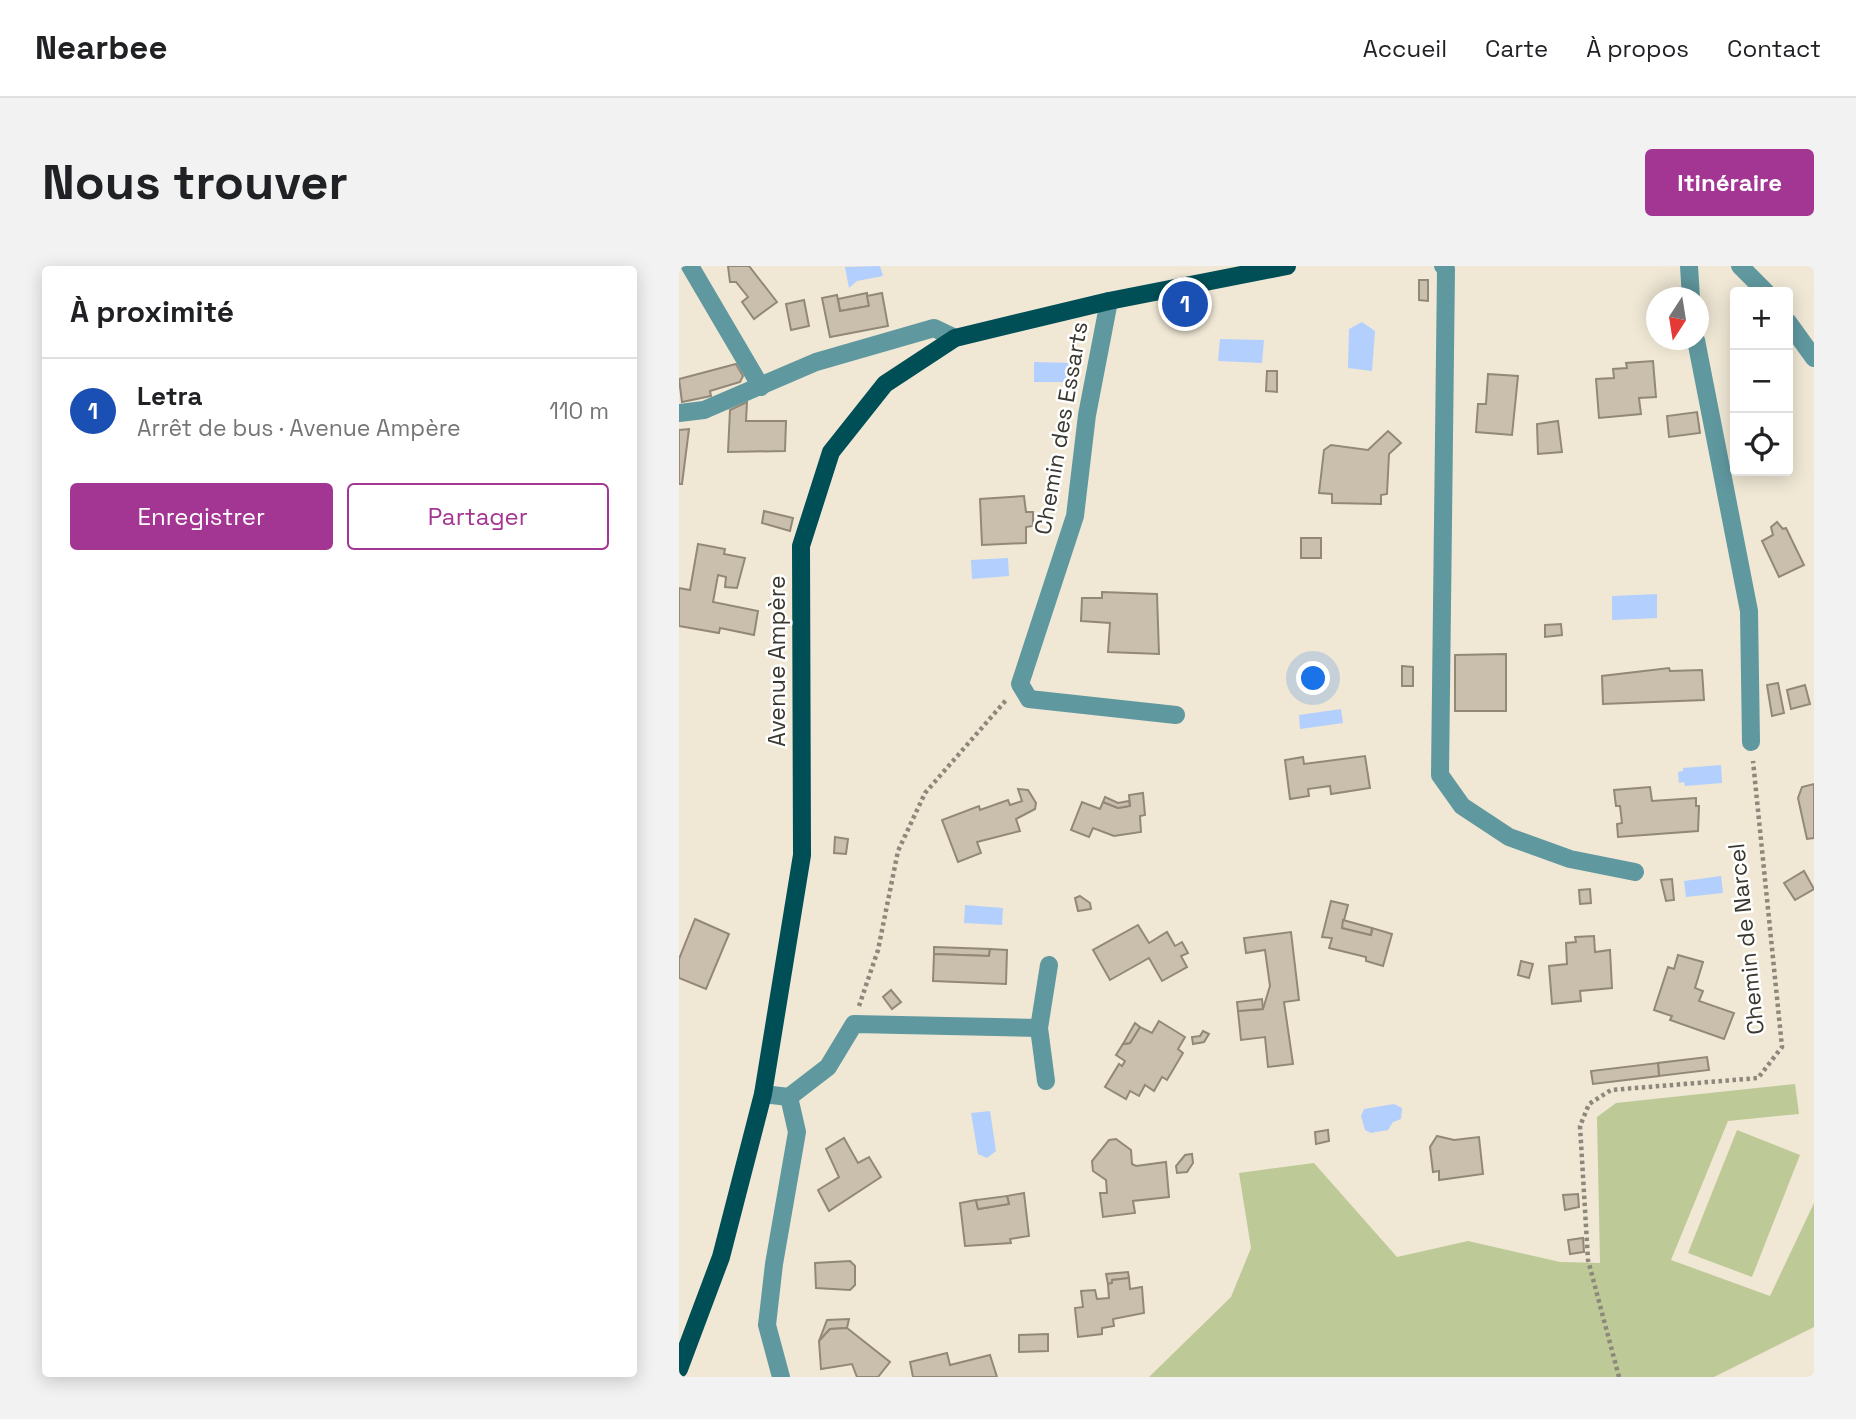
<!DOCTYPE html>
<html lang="fr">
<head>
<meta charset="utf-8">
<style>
	:root { --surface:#fff; --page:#f2f2f2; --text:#202124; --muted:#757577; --line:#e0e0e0; --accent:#a33593 }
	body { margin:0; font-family:"Space Grotesk",sans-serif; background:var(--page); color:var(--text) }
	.controls { position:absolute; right:21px; top:21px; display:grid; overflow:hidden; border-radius:7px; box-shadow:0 4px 18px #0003 }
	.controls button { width:63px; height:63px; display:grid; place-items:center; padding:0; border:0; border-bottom:2px solid var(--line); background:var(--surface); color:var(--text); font:35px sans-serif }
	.compass { position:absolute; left:967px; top:21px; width:63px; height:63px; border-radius:50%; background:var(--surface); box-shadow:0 4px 18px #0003; rotate:192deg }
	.you { position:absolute; left:635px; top:413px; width:24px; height:24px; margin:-18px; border:5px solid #fff; border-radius:50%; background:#1a73e8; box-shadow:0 0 0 10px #1a73e833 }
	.badge { display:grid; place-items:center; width:46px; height:46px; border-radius:50%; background:var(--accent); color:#fff; font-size:23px; font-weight:700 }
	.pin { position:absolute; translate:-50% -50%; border:4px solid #fff; box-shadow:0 2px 7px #0006 }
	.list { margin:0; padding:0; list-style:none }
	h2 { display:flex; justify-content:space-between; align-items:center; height:91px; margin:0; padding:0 28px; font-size:30px }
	h2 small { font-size:23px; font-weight:400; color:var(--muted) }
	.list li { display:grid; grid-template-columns:46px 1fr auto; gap:21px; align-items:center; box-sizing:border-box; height:105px; padding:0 28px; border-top:2px solid var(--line) }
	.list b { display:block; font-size:26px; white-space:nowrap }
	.list p { margin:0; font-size:23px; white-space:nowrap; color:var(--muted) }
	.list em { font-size:23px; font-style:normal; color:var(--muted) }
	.actions { display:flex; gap:14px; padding:21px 28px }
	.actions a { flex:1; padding:16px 0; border:2px solid var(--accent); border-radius:7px; text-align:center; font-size:24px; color:var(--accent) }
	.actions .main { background:var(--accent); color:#fff }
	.icon { flex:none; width:38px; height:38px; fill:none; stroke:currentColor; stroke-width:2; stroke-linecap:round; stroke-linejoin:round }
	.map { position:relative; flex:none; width:1135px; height:1111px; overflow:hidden; border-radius:7px }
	header { display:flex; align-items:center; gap:42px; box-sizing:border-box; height:98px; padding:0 35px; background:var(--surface); border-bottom:2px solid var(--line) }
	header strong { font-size:33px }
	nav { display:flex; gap:38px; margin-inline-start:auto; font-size:24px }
	.intro { display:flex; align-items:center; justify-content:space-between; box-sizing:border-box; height:168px; padding:0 42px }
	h1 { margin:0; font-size:49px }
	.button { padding:18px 32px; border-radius:7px; background:var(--accent); color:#fff; font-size:24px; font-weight:700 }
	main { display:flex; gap:42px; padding:0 42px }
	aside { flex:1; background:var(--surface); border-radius:7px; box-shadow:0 4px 18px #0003 }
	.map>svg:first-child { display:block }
	.green { fill:#bdc996 }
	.water { fill:#b3cffe }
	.building { fill:#cabead; stroke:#938878; stroke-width:2 }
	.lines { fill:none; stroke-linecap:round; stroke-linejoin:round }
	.path { stroke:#8d887b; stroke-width:4.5; stroke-dasharray:3.5 3.5; stroke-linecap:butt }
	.minor { stroke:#60989f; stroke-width:18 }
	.major { stroke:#004e56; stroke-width:18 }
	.labels { text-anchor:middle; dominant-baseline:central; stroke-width:5; stroke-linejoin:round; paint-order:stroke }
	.street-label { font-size:23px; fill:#3b3830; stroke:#fff }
</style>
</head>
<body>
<header>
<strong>Nearbee</strong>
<nav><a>Accueil</a><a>Carte</a><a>À propos</a><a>Contact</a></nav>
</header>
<div class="intro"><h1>Nous trouver</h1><a class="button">Itinéraire</a></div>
<main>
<aside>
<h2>À proximité<small></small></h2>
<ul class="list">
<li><span class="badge" style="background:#1a4fb4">1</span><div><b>Letra</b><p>Arrêt de bus · Avenue Ampère</p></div><em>110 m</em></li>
</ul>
<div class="actions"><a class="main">Enregistrer</a><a>Partager</a></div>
</aside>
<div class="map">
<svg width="1135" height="1111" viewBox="0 0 1135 1111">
	<rect width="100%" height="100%" fill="#f0e8d5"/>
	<g class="green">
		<path d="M1116 818 1120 848 1049 855 992 994 1091 1030 1135 937V1061L1035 1111H470L552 1031 572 982 560 907 635 897 718 991 789 975 881 996 921 997 918 851 937 837Z"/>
		<path d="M1058 864 1121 889 1073 1011 1009 987Z"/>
	</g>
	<g class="water">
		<path d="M201 0 204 10 178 15 170 22 166 1Z"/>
		<path d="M683 56 696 65 693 105 669 102 670 63Z"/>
		<path d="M541 73 585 74 583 97 539 95Z"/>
		<path d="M355 96 396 97 395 116H355Z"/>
		<path d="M329 292 330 310 293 313 292 294Z"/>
		<path d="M978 328V352L933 354V330Z"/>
		<path d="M662 443 664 457 621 463 620 449Z"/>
		<path d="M1042 499 1043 517 1006 520 1005 516 1000 517 999 506 1004 505V502Z"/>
		<path d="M1042 610 1044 627 1007 631 1005 615Z"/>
		<path d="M286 639 324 642 323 659 285 657Z"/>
		<path d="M715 838 723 842 722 853 714 856 709 864 692 867 686 864 682 850 685 843Z"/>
		<path d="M311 845 317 885 308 892 299 888 292 847Z"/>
	</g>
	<g class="building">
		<path d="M49 0H70L98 36 75 53 63 36 69 31 57 16H51Z"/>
		<path d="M740 14H749V35L740 34Z"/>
		<path d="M188 27 190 40 161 45 159 33Z"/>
		<path d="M203 27 209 60 151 71 143 32 158 29 161 45 190 40 188 30Z"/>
		<path d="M125 34 130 60 112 64 107 38Z"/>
		<path d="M974 95 977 131 960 132 962 148 920 152 917 113 935 112 934 103 948 102 947 97Z"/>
		<path d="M57 98 64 110 61 116 31 125 32 130 3 136 0 113Z"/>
		<path d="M588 105H598V126L587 125Z"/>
		<path d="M809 108 839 110 833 169 797 166 799 138H807Z"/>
		<path d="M68 136 67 155H107L106 185 49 186 51 144Z"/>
		<path d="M1018 146 1021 167 990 171 988 150Z"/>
		<path d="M879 155 883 186 859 188 858 158Z"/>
		<path d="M10 163 3 218H0V164Z"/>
		<path d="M709 165 722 177 710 188 708 228 702 229V238L653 237V228L640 227 645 184 652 179 689 184Z"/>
		<path d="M345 230 347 246H354V260L347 261V277L303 279 301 233Z"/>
		<path d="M85 245 114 252 111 265 83 257Z"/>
		<path d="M1098 256 1104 263 1107 262 1125 299 1100 311 1083 275 1094 269 1092 261Z"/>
		<rect x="622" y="272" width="20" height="20"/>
		<path d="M19 278 46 283 45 288 66 292 58 322 46 321 47 311 39 309 34 336 79 345 75 369 41 362 40 367 0 360V322L11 324Z"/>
		<path d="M423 326 478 328 480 388 429 386 431 357 402 355 403 332H423Z"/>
		<path d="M882 358 883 369 866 371V359Z"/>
		<path d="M827 388V445H776V389Z"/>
		<path d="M723 400 734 401V420H723Z"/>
		<path d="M990 402 991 405 1023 404 1025 434 924 438 923 410Z"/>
		<path d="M1099 417 1105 447 1093 450 1088 419Z"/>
		<path d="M1126 419 1131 438 1112 443 1108 424Z"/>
		<path d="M686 490 691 522 652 528 651 520 629 523 630 530 611 533 606 494 624 491 625 498Z"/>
		<path d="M1135 518V572L1128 573 1119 532 1123 521Z"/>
		<path d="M971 521 973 535 1017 532V540H1020L1019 565 939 571 938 558 943 557 941 540H937L935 524Z"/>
		<path d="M339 523 349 524 357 537 356 543 337 553 341 565 298 576 302 587 279 596 263 554 300 540 301 544 329 534 331 539 343 535Z"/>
		<path d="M464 527 466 549 461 550 462 566 435 570 414 562 410 571 392 564 403 536 421 543 424 536 439 542 451 540 450 529Z"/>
		<path d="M426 531 439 537 450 535 451 540 439 542 424 536Z"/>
		<path d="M156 571 169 573 167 588 155 587Z"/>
		<path d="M1125 605 1135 623 1116 634 1105 617Z"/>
		<path d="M993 613 995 634 987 635 982 614Z"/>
		<path d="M911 623 912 637 901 638 900 624Z"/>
		<path d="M401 630 411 637 412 643 399 645 396 632Z"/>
		<path d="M652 635 669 639 663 662 692 669 693 662 713 668 704 700 687 695V691L650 682 653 672 643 671Z"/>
		<path d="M16 653 50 668 27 723 0 712V693Z"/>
		<path d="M664 654 693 662 692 669 663 662Z"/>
		<path d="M459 659 470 677 488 666 496 680 503 676 509 687 502 690 508 701 483 715 470 692 431 714 414 684Z"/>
		<path d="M612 666 620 734 605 736 614 798 589 801 586 771 562 774 559 745 584 743 591 720 586 684 567 687 565 672Z"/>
		<path d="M915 670 916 686 931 684 933 722 901 725 902 735 873 738 870 700 888 698 887 677 897 676 896 671Z"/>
		<path d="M255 681 311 683 310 690 255 688Z"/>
		<path d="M311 683 328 684 327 718 254 715 255 688 310 690Z"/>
		<path d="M999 689 1024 696 1016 722 1024 725 1020 735 1055 747 1045 773 991 754 993 750 975 744 989 701 995 703Z"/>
		<path d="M842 695 854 698 850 712 839 709Z"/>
		<path d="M212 724 222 736 213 743 204 731Z"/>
		<path d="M583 733 584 743 559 745 558 736Z"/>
		<path d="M480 755 506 771 499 783 504 787 488 814 483 811 475 825 466 819 460 830 451 825 447 833 426 821 440 798 443 800 446 795 437 789 444 778 451 777 461 761 473 767Z"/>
		<path d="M456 757 461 761 451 777 444 778Z"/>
		<path d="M524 765 530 768 525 776 514 778 513 771 521 770Z"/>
		<path d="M1028 791 1030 804 980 810 979 797Z"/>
		<path d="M979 797 980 810 914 818 912 805Z"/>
		<path d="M649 864 650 875 637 878 636 866Z"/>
		<path d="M758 870 775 874 800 871 804 908 760 914V905L754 906 751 881Z"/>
		<path d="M165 872 179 897 190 891 202 911 150 945 139 924 160 911 147 883Z"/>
		<path d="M437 873 452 884 453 898 457 900 487 896 490 931 454 935 456 947 424 951 421 927H428L427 914 414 905 413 895 430 874Z"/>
		<path d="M513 888 514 897 508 906 498 907 497 900 506 889Z"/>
		<path d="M345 927 350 970 331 973 332 977 286 980 281 937 297 934 299 943 330 938 328 930Z"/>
		<path d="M899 928 900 941 886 944 884 929Z"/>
		<path d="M328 930 330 938 299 943 297 934Z"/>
		<path d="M904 972 905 986 891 988 889 974Z"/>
		<path d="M171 995 176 1000V1019L171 1024 137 1022 136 997Z"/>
		<path d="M449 1006 450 1012 433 1014V1017L429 1018 427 1008Z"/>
		<path d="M450 1012 451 1023 463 1021 465 1047 434 1053 435 1060 423 1062V1068L399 1071 396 1042 404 1041 402 1025 416 1024 418 1033 430 1032 429 1018 433 1017V1014Z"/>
		<path d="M170 1053 168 1062 151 1063 140 1075 148 1054Z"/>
		<path d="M168 1062 211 1096 199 1111H178L173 1098 142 1103 140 1075 151 1063Z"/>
		<path d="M369 1068V1085L340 1086V1069Z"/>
		<path d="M268 1087 271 1099 311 1089 318 1111H234L231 1096Z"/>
	</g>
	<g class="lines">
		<g class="path">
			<path d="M180 740 199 684 219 585 246 527 328 433"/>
			<path d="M940 1111 909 994 901 860 910 838 932 824 1079 812 1103 781 1074 495"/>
		</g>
		<g class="minor">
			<path d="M11 0 82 121"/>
			<path d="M764 0 767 3 761 509 783 540 830 571 891 593 956 606"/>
			<path d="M1010 0 1012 32"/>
			<path d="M1061 0 1087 26"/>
			<path d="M430 35 408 149 396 250 341 418 350 433 497 449"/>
			<path d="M1109 56 1135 92"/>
			<path d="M1017 74 1070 345 1072 476"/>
			<path d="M0 147 25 144 137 96 255 62 276 72"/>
			<path d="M367 815 360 762 370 699"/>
			<path d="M84 828 110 831 149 801 175 758 360 762"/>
			<path d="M102 1111 88 1059 95 998 118 866 110 831"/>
		</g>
		<path class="major" d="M0 1103 42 991 84 828 123 589 122 280 152 186 206 118 276 72 430 35 608 0"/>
	</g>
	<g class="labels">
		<g class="street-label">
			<text transform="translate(382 162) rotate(-80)">Chemin des Essarts</text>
			<text transform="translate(98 395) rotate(-90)">Avenue Ampère</text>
			<text transform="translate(1067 673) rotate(-96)">Chemin de Narcel</text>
		</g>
	</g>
</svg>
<div class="controls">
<button>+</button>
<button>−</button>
<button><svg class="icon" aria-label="locate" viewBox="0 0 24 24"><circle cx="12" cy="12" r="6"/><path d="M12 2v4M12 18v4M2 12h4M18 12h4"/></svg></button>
</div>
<svg class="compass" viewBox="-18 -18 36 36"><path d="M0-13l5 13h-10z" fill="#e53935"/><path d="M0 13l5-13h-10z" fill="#757577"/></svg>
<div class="you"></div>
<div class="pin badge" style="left:506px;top:38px;background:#1a4fb4">1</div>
</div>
</main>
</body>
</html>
